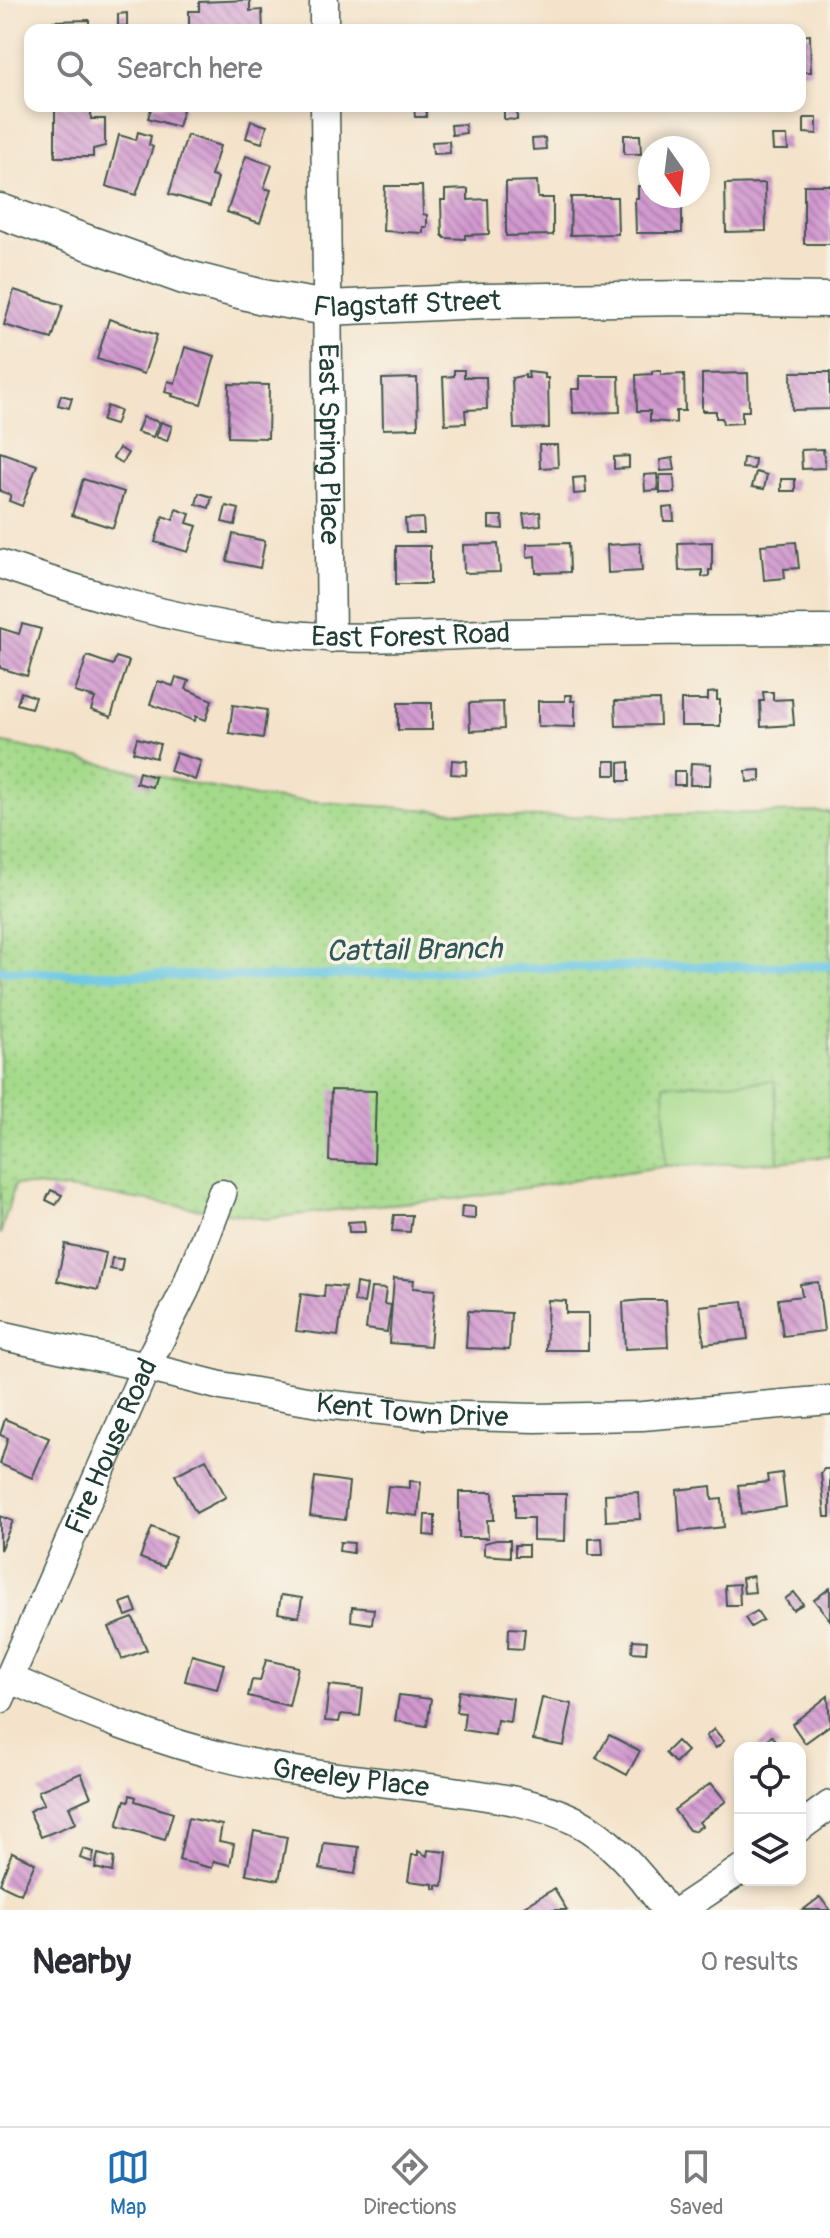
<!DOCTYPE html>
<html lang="en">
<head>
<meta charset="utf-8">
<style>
	:root { --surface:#fff; --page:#f2f2f3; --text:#2b2b33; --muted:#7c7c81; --line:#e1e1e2; --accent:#1f6fb2 }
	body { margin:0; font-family:Pangolin,sans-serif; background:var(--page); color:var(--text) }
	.controls { position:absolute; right:24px; bottom:24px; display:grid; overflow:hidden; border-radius:16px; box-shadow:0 4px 12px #0003 }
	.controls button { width:72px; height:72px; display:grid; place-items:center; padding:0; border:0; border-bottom:2px solid var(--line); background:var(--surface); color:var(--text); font:40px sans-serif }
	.compass { position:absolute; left:638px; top:136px; width:72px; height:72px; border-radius:50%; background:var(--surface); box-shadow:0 4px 12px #0003; rotate:166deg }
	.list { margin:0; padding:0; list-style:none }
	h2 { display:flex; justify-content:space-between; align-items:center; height:104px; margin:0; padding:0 32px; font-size:34px }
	h2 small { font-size:26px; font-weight:400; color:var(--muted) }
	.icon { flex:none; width:44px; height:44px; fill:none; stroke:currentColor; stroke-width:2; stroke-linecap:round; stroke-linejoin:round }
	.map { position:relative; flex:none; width:830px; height:1910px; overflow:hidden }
	.search { position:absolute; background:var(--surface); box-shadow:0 4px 12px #0003; left:24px; right:24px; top:24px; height:88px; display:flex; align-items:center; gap:20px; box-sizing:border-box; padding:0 28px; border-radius:16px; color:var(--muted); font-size:30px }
	.sheet { height:216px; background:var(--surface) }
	nav { display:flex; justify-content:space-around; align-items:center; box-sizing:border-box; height:112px; border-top:2px solid var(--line); background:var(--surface); font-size:22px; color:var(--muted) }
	nav a { display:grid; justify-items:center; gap:4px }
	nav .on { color:var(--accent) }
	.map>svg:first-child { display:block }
	.grass { fill:url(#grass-dots); stroke:#628c60; stroke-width:2 }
	.garden { fill:#a5da8b; stroke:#628c60; stroke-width:2 }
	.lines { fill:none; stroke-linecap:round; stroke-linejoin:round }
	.stream { stroke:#66c6e4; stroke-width:9 }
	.building { fill:url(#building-back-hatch) }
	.minor-casing { stroke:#3f564a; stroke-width:31 }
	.tertiary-casing { stroke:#3f564a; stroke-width:37 }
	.minor { stroke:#fff; stroke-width:28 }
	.tertiary { stroke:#fff; stroke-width:34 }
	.labels { text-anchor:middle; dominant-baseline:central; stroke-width:7; stroke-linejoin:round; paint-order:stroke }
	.street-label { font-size:28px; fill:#1f3d34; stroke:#f7f3e8 }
	.water-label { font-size:30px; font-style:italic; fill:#2d5857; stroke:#f7f3e8 }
</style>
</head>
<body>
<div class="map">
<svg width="830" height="1910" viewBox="0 0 830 1910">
	<defs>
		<pattern id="grass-dots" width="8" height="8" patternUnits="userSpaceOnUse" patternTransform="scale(2)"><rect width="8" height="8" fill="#a5da8b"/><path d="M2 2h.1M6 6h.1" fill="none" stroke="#8ebc79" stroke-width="1.8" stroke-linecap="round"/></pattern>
		<pattern id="building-back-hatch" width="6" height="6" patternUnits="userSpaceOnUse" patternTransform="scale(2)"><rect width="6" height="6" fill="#d198cf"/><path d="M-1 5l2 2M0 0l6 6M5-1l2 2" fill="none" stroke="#a97da9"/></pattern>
	</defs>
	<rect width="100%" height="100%" fill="#f7f3e8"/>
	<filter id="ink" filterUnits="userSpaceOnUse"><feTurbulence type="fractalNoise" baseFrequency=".0125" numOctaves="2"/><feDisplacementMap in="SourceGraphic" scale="16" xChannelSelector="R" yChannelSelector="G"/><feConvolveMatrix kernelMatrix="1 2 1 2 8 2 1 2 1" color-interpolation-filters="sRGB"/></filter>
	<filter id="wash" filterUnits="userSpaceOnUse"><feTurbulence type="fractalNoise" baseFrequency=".006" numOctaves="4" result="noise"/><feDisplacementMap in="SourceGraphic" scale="32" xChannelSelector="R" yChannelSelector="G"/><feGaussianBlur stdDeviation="1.8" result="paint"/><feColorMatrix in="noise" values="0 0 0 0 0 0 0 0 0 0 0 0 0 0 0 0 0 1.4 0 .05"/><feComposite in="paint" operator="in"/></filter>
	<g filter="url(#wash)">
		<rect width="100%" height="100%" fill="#f4e3ca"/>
		<path class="grass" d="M0 742 255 797 525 817 830 812V1156L778 1162 666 1166 454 1199 365 1206 266 1219 84 1191 15 1184 0 1235Z"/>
		<path class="garden" d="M775 1081 778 1162 666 1166 664 1085Z"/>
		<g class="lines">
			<path class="stream" d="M0 970 68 974 273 977 569 967 830 966"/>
		</g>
		<g id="blocks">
			<g class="building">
				<path d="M250 0V11L262 10 263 30H189V11H199V2Z"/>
				<path d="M127 13V26H118V14Z"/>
				<path d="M89 20V30H53V21Z"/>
				<path d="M810 35 811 72H800V36Z"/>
				<path d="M55 106H91V119H105V146L93 149V157H55Z"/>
				<path d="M152 106H184L178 127 148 118Z"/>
				<path d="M414 106H426V117H415Z"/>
				<path d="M504 110H517V120L504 119Z"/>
				<path d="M804 118H817V134L804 133Z"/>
				<path d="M251 121 267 126 262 143 246 138Z"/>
				<path d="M465 124 466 133 452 135 451 125Z"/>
				<path d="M138 132 151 136 149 145 153 147 136 195 106 186 119 135 136 140Z"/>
				<path d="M187 135 220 146 211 176 218 178 210 206 169 194Z"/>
				<path d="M624 135H640L641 154H624Z"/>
				<path d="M772 136H787L788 150H773Z"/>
				<path d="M545 138 546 149 533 150 532 139Z"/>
				<path d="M449 141 450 153 433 154 432 142Z"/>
				<path d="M246 156 272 165 264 188 271 190 260 223 227 212Z"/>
				<path d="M537 181 538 198H553V235L506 236V182Z"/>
				<path d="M765 183 766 231 726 232 725 184Z"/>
				<rect x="804" y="185" width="26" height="59"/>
				<path d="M385 186H422L423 214 427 215V227H423V233L383 231Z"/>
				<path d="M638 186H650V196L653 198H682V233H636L635 198H638Z"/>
				<path d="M468 189V200L488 199 489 234 465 235V239L445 238 442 235 441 200H445V190Z"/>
				<path d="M571 197H617L618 234 570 235Z"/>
				<path d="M14 290 63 305 52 339 4 325Z"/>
				<path d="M109 319 157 335 144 374 97 359Z"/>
				<path d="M185 347 215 356 201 404 172 396 173 394 165 392 168 381 175 383Z"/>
				<path d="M454 370H464V377H486L487 409 465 410 466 423 445 424 443 377 454 376Z"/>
				<path d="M652 371H661V375L684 374 685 411H676V423L650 421V411H637L636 375 652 374Z"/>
				<path d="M528 372 545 374V378H548L549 428 514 429 512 378 525 375V378H529Z"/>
				<path d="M791 372H830V409L792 410Z"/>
				<path d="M748 373 749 411H742V423L723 424 722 418H716V411H702V374Z"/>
				<path d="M580 376H619L620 412 573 413 572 389H580Z"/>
				<path d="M417 378 418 428 383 429 382 379Z"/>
				<path d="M229 384 269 385 268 438 228 437Z"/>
				<path d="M61 395 72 398 69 408 58 405Z"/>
				<path d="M107 406 120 411 115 425 102 421Z"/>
				<path d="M143 417 159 422 153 437 137 432Z"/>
				<path d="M161 422 172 426 167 441 156 437Z"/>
				<path d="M539 445H557L558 467 540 468Z"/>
				<path d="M119 448 128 453 122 463 113 458Z"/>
				<path d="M823 449 825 468 802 469 801 450Z"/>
				<path d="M0 452 37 465 22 506 9 501 11 495 0 491Z"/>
				<path d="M629 456V468L614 469V457Z"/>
				<path d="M673 458 675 470 661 471 660 460Z"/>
				<path d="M743 458 755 459 754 469 742 468Z"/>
				<path d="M756 472 767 475 764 489 752 487Z"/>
				<path d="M657 474 658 490 645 491 644 475Z"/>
				<path d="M660 475H674L675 493H660Z"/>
				<path d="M585 477 586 493 574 494 573 478Z"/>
				<path d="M83 479 124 492 113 528 72 515Z"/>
				<rect x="781" y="479" width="14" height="12"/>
				<path d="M199 493 212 497 209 508 196 504Z"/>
				<path d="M226 506 239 509 235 525 222 522Z"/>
				<path d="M673 507 674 521H664L663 508Z"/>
				<path d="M176 509 190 514 187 523 197 526 188 552 155 542 163 516 173 520Z"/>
				<path d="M540 512 541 525 525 527 523 514Z"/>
				<path d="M489 516H502L503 529 489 528Z"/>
				<path d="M423 518 424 533H406L405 519Z"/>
				<path d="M233 534 265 541 260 568 227 561Z"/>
				<path d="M712 542V570H709V576L702 577V570L679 571 678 543Z"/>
				<path d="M796 542 799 568 784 569 785 578 764 580 761 545Z"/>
				<path d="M569 543 570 572 536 573 535 556 527 557V544Z"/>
				<path d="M640 543 642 571 608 573 607 545Z"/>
				<path d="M498 544 500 572 464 573 463 545Z"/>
				<rect x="396" y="546" width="34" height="38"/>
				<path d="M22 624 41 629 27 676 0 668V628L19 634Z"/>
				<path d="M87 656 113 665 116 657 129 661 111 717 91 710 95 698 75 692Z"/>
				<path d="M176 677 189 681 186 689 212 700 206 720 196 716 195 721 150 704 158 681 173 686Z"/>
				<path d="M21 692 35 697 31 708 17 704Z"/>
				<path d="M717 692V700H720V726H681V700H708V693Z"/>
				<path d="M763 692H773V700L792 699 794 725 761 727 760 701H764Z"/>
				<path d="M565 695H572L571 701H575V727L538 726V701H565Z"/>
				<path d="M659 700 660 725 616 726 615 701Z"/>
				<path d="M503 702 504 729 470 731 469 703Z"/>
				<rect x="398" y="703" width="34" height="27"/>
				<path d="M233 705 267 710 263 738 229 733Z"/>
				<path d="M137 738 160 744 156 758 133 752Z"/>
				<path d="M176 753 201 761 195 780 170 771Z"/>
				<path d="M452 760 467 761 466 775 451 774Z"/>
				<rect x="605" y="761" width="11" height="14"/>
				<path d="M629 762V781H619V763Z"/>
				<path d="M691 763 711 764 710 785H690Z"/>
				<path d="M760 770V781L747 782 746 771Z"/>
				<rect x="674" y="771" width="11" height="14"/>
				<path d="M139 772 155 777 152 787 136 783Z"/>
				<path d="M331 1090 376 1091 374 1163 329 1161Z"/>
				<path d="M51 1190 62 1195 56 1205 46 1200Z"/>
				<path d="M462 1206 475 1207V1219L461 1218Z"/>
				<path d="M394 1215H412L410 1232 392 1231Z"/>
				<path d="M364 1221 365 1232H349L348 1222Z"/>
				<path d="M65 1244 106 1253 98 1290 57 1281Z"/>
				<path d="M112 1258 123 1259 121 1271 110 1269Z"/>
				<path d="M394 1278 414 1280 413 1288 435 1290 430 1346 389 1343Z"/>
				<path d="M818 1282 824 1331 783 1336 778 1299 802 1296 800 1284Z"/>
				<path d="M356 1283 367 1285 364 1303 354 1302Z"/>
				<path d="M325 1285 345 1287 338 1336 296 1331 301 1294 324 1297Z"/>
				<path d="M371 1288 386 1289 384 1304 391 1305 387 1332 366 1329Z"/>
				<path d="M548 1300 566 1301V1313H588V1350H546Z"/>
				<path d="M643 1300H666L668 1347 625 1349 623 1302Z"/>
				<path d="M743 1301 748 1339 704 1344 700 1306Z"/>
				<path d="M468 1311 511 1313 509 1350 466 1348Z"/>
				<path d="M5 1419 49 1438 32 1478 0 1464 8 1438 0 1435Z"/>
				<path d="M206 1459 226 1497 196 1513 175 1475Z"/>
				<path d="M824 1469H830V1517H825L821 1473Z"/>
				<path d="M782 1473 786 1507 742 1514 738 1485 768 1482 767 1475Z"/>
				<path d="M315 1477 349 1482 345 1520 310 1516Z"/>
				<path d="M410 1481 421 1482 418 1516 385 1512 388 1486 410 1488Z"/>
				<path d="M711 1486 712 1500 722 1499 724 1527 680 1532 677 1490Z"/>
				<path d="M459 1492H493L494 1520H487L488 1538H459Z"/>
				<path d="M639 1492 640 1519 606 1521 605 1494Z"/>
				<path d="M515 1494H566L565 1541 533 1540V1518H515Z"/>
				<path d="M425 1515H435V1536L424 1535Z"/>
				<path d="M0 1516 13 1521 0 1550Z"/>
				<path d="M152 1527 176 1537 164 1567 140 1558Z"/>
				<path d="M602 1538 603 1555H589V1539Z"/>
				<path d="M496 1540H510V1557L484 1555V1543Z"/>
				<path d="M340 1542 354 1543 353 1553 339 1551Z"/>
				<rect x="515" y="1545" width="13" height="11"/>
				<path d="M753 1576 755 1592 744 1593 742 1578Z"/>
				<path d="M739 1584 740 1605H726L725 1585Z"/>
				<path d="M830 1588V1620L814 1600Z"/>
				<path d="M794 1592 803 1604 793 1610 785 1599Z"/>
				<path d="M281 1595 302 1598 299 1617 278 1613Z"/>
				<path d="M132 1599 137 1612 126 1616 121 1603Z"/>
				<path d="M352 1607 374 1609 372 1624 351 1621Z"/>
				<path d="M757 1611 763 1620 751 1627 745 1618Z"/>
				<path d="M133 1618 147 1650 122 1659 109 1627Z"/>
				<path d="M509 1628 525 1629 523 1649 508 1648Z"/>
				<path d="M633 1640 647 1641 646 1653 632 1652Z"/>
				<path d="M192 1655 224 1664 217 1689 185 1681Z"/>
				<path d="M266 1660 298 1667 289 1706 248 1696 252 1680 260 1681Z"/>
				<path d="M329 1685 363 1689 360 1716 341 1714 339 1722 325 1721Z"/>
				<path d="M459 1691 513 1698 510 1722 497 1720 495 1735 463 1730 465 1713 456 1712Z"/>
				<path d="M399 1695 431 1699 427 1726 395 1721Z"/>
				<path d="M828 1696 830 1725 805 1743 792 1724Z"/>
				<path d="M542 1698 572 1704 564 1746 533 1740Z"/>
				<path d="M714 1729 724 1741 716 1748 706 1736Z"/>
				<path d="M609 1735 640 1751 627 1775 596 1758Z"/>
				<path d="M772 1736 781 1748H755Z"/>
				<path d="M677 1741 687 1751 675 1763 665 1753Z"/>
				<path d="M81 1773 91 1797 69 1807 76 1823 41 1837 29 1811 44 1804 38 1791Z"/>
				<path d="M711 1783 726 1801 699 1822 702 1826 693 1831 689 1830 674 1810Z"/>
				<path d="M130 1795 136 1797 135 1801 173 1813 165 1840 117 1826 125 1800 129 1801Z"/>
				<path d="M188 1818 222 1825 219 1841 234 1844 230 1865 214 1861 212 1868 179 1860Z"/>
				<path d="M254 1831 287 1837 279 1880 246 1874Z"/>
				<path d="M324 1843 359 1847 355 1874 320 1869Z"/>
				<path d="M83 1849 94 1852 92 1862 80 1858Z"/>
				<path d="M428 1850 447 1852 443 1886 437 1885V1889L433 1888V1884L408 1881 412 1855H418V1851L427 1856Z"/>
				<path d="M12 1852 35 1863 21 1894 0 1884Z"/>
				<path d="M98 1854 114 1858 112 1872 95 1868Z"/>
				<path d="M554 1889 567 1910H526L524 1906Z"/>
				<path d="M820 1897 830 1910H803Z"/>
			</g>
		</g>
	</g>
	<g filter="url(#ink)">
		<use href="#blocks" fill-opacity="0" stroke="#3f564a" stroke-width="2"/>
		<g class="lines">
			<g class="minor-casing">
				<g id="minor">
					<path d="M324 0V30"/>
					<path id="s1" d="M325 106 331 638"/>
					<path id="s2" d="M0 564C84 593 170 619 259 631 341 643 425 636 508 633 615 631 723 630 830 630"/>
					<path id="s3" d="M0 1335 146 1367 221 1386 324 1404 428 1415 535 1418 642 1416 830 1400"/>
					<path id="s4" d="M9 1678C82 1711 158 1742 237 1760 307 1776 381 1781 453 1791 495 1797 537 1802 576 1821 613 1840 643 1877 666 1910"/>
					<path id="s5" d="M0 1699 146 1367 185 1290 222 1194"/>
					<path d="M800 1827 830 1805"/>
					<path d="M680 1910 740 1870"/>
				</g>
			</g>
			<g class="tertiary-casing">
				<g id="tertiary">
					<path id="s6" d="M0 211 184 277 263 297 327 308 482 301 689 298 830 300"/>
				</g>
			</g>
			<use href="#minor" class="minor"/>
			<use href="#tertiary" class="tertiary"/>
		</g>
	</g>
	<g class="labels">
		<g class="street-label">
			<text stroke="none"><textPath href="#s6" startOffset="422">Flagstaff Street</textPath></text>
			<text stroke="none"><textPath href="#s1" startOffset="338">East Spring Place</textPath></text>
			<text stroke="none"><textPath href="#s2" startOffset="420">East Forest Road</textPath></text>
			<text stroke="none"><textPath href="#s3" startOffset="420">Kent Town Drive</textPath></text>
			<text stroke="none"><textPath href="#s5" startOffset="276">Fire House Road</textPath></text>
			<text stroke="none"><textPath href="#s4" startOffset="358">Greeley Place</textPath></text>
		</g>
		<g class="water-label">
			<text transform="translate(414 950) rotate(-1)">Cattail Branch</text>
		</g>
	</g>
</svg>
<div class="controls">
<button><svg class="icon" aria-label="locate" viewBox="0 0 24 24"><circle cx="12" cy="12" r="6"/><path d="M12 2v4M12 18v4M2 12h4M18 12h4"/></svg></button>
<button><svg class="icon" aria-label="layers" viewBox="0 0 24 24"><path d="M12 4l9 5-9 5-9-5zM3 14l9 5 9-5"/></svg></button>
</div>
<svg class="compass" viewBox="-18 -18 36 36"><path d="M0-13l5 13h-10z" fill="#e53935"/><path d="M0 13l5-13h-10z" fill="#7c7c81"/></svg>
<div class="search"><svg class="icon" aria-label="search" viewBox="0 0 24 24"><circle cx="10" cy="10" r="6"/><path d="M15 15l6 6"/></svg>Search here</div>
</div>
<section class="sheet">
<h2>Nearby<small>0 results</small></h2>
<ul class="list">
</ul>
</section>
<nav>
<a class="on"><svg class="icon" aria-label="map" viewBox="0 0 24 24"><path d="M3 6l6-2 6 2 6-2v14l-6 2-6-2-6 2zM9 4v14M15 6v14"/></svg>Map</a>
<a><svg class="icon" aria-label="directions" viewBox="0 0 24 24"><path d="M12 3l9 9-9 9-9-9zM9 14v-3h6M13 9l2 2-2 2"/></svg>Directions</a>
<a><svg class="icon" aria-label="saved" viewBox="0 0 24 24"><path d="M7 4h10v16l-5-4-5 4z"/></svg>Saved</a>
</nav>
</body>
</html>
